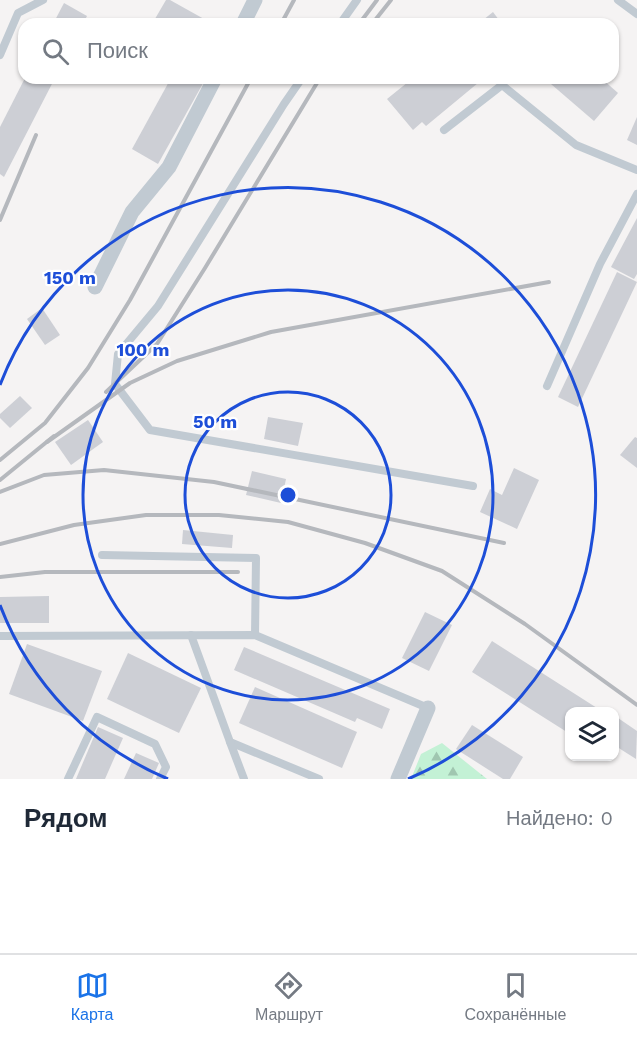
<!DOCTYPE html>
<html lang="ru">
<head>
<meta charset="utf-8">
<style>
	:root { --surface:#fff; --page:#f2f2f3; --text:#1f2937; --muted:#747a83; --line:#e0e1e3; --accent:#1a73e8 }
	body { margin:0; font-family:"Work Sans",sans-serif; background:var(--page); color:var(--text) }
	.controls { position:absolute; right:18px; bottom:18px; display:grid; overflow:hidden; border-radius:12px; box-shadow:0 2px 4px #0004 }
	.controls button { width:54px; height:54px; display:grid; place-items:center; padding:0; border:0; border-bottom:2px solid var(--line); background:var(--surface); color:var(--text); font:30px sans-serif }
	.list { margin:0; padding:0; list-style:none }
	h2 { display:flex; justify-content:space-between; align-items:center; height:78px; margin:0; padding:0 24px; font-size:26px }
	h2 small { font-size:20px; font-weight:400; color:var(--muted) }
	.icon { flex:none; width:33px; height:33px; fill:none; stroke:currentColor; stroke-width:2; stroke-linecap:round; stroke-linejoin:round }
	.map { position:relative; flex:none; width:637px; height:779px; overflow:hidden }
	.search { position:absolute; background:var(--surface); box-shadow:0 2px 4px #0004; left:18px; right:18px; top:18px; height:66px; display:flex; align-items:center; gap:15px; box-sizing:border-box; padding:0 21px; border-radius:18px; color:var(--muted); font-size:22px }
	.sheet { height:174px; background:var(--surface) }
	nav { display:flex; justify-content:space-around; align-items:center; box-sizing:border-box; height:84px; border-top:2px solid var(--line); background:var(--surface); font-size:16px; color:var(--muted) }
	nav a { display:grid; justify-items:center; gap:3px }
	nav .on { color:var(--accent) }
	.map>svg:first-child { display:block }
	.forest { fill:url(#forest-firs) }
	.building { fill:#cdcfd5 }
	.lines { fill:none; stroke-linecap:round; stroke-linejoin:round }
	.lane { stroke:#c1cad2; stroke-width:8 }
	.street { stroke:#c1cad2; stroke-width:15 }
	.rail { stroke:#b5b8bd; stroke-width:4 }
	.ring { fill:none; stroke:#1d4ed8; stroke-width:3 }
	.centre { fill:#1d4ed8; stroke:#fff; stroke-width:3 }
	.ring-label { font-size:18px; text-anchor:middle; font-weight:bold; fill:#1d4ed8; stroke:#fff; stroke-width:4.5; stroke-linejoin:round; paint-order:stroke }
</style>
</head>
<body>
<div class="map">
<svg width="637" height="779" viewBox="0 0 637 779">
	<defs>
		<pattern id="forest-firs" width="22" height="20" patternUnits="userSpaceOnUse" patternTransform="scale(1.5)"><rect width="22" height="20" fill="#c3f1d5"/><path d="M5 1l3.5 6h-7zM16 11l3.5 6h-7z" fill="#a0c6b0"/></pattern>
	</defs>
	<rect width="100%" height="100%" fill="#f5f3f3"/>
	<path class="forest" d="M442 743 487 779H411L421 754Z"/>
	<g class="building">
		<path d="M166 0H170L213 24H152Z"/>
		<path d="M64 3 87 16 83 24H53Z"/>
		<path d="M493 12 502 24H478Z"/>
		<path d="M25 78H55L4 177 0 174V127Z"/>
		<path d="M171 78H206L158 164 132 149Z"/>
		<path d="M413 78H484L426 126 422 122 413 130 387 99Z"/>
		<path d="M544 78H601L618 93 594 121Z"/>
		<path d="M637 117V145L627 140Z"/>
		<path d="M637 218V274L634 279 611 267Z"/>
		<path d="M617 272 637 282 578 407 558 397Z"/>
		<path d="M42 308 60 335 45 345 27 319Z"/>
		<path d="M20 396 32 408 10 428 0 418V414Z"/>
		<path d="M268 417 303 423 298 446 264 439Z"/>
		<path d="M88 420 103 442 71 465 55 442Z"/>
		<path d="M635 437 637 438V468L620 455Z"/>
		<path d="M514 468 539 480 517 529 480 512 490 489 502 495Z"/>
		<path d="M252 471 286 479 281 503 246 495Z"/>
		<path d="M183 530 233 535 232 548 182 544Z"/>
		<path d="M49 596V623H0V597Z"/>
		<path d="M425 612 452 625 429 671 402 658Z"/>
		<path d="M492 641 597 708 594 712H570V734L472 672Z"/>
		<path d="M27 644 102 671 83 721 9 694Z"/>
		<path d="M244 647 390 709 382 729 357 718 355 722 234 670Z"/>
		<path d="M128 653 201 688 179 733 107 699Z"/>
		<path d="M255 687 357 732 342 768 239 723Z"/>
		<path d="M618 718 637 731 636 759 614 745V723Z"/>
		<path d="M472 725 523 757 510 779H503L456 749Z"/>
		<path d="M98 727 123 738 105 779H76Z"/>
		<path d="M136 753 159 763 152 779H124Z"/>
	</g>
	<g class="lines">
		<g class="lane">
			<path d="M618 0 637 14"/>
			<path d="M340 24 357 0"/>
			<path d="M0 55 18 13 43 0"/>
			<path d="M302 78 284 104 158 306 118 354 115 384 150 430 473 486"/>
			<path d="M444 130 502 85 576 145 637 170"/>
			<path d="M547 386 600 264 637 194"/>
			<path d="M102 555 256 558 255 635"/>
			<path d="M191 635 230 742 319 779"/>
			<path d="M0 636 255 635 428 708"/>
			<path d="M230 742 244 779"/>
			<path d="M68 779 97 717 155 744 166 767 160 779"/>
		</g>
		<g class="street">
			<path d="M243 24 255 0"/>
			<path d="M95 287 132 212 169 167 215 78"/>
			<path d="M398 779 428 708"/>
		</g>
		<g class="rail">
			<path d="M281 24 294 0"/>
			<path d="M359 24 377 0"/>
			<path d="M372 24 391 0"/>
			<path d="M0 220 36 135"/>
			<path d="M106 392 157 344 205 268 320 78"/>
			<path d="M47 442 130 383 177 361 271 332 549 282"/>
			<path d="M0 460 45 423 88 368 130 300 251 78"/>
			<path d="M0 480 54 436"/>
			<path d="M0 492 44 475 104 470 214 482 504 543"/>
			<path d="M0 544 74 525 146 515H219L288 522 365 543 442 571 525 624 637 705"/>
			<path d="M0 577 45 572H238"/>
		</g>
	</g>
	<g class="ring">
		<circle cx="288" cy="495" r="103"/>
		<circle cx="288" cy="495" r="205"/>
		<path d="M168 779A308 308 0 0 1 0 605M0 385A308 308 0 1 1 408 779"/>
	</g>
	<circle cx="288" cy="495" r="9" class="centre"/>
	<g class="ring-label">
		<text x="70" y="284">150 m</text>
		<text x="143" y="356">100 m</text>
		<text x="215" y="428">50 m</text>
	</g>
</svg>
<div class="controls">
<button><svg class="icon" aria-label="layers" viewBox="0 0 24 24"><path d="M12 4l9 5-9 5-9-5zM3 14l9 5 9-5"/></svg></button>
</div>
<div class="search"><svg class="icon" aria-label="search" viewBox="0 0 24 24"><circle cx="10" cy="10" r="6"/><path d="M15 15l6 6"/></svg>Поиск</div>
</div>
<section class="sheet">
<h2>Рядом<small>Найдено: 0</small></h2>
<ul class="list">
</ul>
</section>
<nav>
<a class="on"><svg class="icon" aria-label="map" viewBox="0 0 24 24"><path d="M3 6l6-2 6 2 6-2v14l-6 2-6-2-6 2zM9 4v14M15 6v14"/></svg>Карта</a>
<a><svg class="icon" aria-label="directions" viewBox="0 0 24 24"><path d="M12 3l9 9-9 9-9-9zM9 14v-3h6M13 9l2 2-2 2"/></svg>Маршрут</a>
<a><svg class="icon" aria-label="saved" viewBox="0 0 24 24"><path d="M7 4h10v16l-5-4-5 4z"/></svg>Сохранённые</a>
</nav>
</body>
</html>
